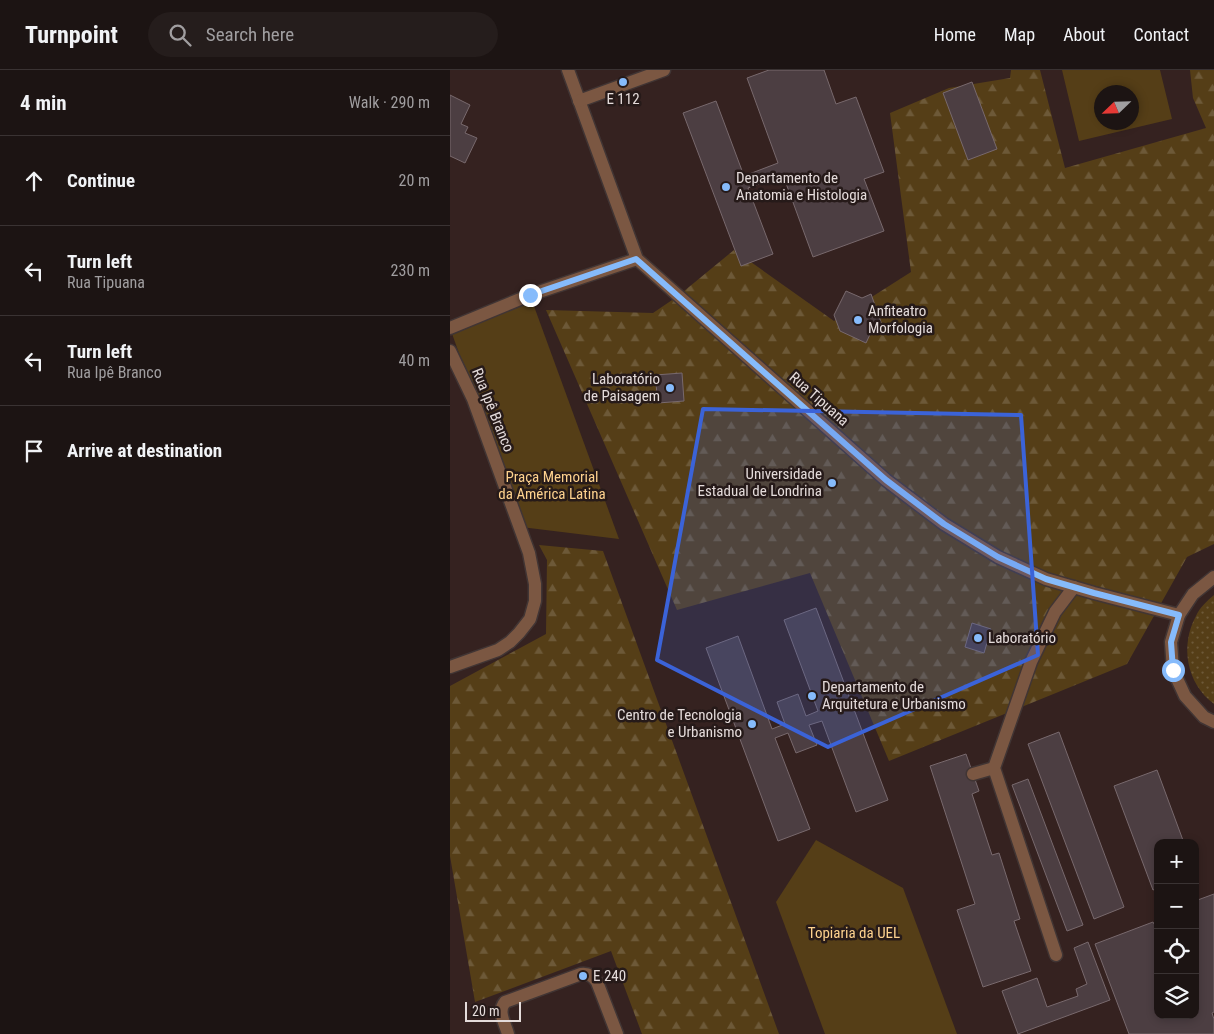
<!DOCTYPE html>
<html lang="en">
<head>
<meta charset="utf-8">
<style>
	:root { --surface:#1c1413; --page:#251d1c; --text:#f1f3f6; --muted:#a09ea0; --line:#3a3333 }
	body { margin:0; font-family:"Roboto Condensed",sans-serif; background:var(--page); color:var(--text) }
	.controls { position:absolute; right:15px; bottom:15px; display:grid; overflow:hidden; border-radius:10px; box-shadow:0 2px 8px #0003 }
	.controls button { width:45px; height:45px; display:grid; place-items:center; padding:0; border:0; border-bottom:1px solid var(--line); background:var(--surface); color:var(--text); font:25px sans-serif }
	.compass { position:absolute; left:644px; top:15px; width:45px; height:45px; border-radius:50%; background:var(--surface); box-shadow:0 2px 8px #0003; rotate:247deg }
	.scale { position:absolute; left:15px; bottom:12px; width:56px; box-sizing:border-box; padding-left:5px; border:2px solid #e4dbda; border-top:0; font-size:14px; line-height:18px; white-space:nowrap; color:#e4dbda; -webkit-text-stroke:4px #261a19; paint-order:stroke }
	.stop { position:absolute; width:15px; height:15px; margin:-11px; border:4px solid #86bbfb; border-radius:50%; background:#fff }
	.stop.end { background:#86bbfb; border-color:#fff; box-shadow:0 1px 5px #0008 }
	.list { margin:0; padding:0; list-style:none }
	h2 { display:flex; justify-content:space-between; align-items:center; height:65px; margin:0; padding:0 20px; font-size:21px }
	h2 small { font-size:16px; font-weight:400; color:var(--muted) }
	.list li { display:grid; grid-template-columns:32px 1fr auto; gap:15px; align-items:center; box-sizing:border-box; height:90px; padding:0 20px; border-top:1px solid var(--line) }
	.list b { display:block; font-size:19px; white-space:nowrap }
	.list p { margin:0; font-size:16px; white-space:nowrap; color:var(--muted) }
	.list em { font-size:16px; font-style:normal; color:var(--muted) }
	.icon { flex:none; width:28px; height:28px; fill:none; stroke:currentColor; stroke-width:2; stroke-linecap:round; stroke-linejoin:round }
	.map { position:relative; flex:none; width:764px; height:964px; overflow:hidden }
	header { display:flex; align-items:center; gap:30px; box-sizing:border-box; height:70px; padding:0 25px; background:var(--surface); border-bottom:1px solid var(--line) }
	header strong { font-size:24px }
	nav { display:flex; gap:28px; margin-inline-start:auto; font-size:18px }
	.search { width:350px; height:45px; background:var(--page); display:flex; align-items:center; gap:12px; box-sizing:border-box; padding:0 18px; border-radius:28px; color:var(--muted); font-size:19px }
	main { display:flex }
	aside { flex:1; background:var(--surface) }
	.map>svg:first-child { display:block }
	.built { fill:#352220; fill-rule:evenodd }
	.grass { fill:url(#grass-dots) }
	.forest { fill:url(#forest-firs) }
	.park { fill:#553e17; fill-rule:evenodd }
	.building { fill:#4c3e42; stroke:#78696d }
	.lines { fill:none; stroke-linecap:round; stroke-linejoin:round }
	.minor-casing { stroke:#413534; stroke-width:15 }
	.minor { stroke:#7b5742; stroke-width:12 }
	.route { stroke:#86bbfb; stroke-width:6 }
	.marked { fill:#3b63d8; fill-opacity:0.2; stroke:#3b63d8; stroke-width:4; stroke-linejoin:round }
	.poi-dot { fill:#86bbfb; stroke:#261a19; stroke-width:2 }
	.labels { text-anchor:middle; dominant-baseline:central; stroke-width:5; stroke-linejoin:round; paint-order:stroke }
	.poi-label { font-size:15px; fill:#e4dbda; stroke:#261a19; text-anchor:start }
	.street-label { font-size:15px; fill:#e4dbda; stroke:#261a19 }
	.park-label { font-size:15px; fill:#fed28e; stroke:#261a19 }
</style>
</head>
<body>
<header>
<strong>Turnpoint</strong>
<div class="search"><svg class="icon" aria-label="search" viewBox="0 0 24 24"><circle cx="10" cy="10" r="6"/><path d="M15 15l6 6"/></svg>Search here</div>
<nav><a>Home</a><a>Map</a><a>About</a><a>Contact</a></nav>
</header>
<main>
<aside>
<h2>4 min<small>Walk · 290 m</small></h2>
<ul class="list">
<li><svg class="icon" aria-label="ahead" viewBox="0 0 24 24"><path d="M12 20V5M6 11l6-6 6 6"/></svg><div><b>Continue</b></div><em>20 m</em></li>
<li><svg class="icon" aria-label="left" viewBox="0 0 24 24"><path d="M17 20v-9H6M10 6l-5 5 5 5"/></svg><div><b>Turn left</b><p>Rua Tipuana</p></div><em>230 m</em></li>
<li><svg class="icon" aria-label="left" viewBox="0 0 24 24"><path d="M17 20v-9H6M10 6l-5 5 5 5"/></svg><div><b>Turn left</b><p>Rua Ipê Branco</p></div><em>40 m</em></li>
<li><svg class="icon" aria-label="arrive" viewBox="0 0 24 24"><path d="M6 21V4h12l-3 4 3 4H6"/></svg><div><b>Arrive at destination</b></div></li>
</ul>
</aside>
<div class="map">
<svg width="764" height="964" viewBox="0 0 764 964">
	<defs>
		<pattern id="grass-dots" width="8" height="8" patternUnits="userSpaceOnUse" patternTransform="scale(1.25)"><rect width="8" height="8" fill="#553e17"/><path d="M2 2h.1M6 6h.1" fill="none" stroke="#6d5938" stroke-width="1.8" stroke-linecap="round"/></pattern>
		<pattern id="forest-firs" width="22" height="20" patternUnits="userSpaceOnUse" patternTransform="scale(1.25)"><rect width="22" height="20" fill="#553e17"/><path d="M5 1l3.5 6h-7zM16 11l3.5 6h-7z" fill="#6d5938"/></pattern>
	</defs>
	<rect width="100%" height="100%" fill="#261a19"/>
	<path class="built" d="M0 0H764V964H0ZM652 22H682V52H652ZM708 773H745V945H708Z"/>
	<path class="grass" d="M764 525V634C736 613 730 575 746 546 750 537 757 531 764 525Z"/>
	<g class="forest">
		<path d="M561 0H590L615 98 756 58 743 28 740 0H764V474L737 487 677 594 439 691 360 503 227 540 96 240 203 243 228 226 284 180 384 251 461 202 440 43 499 18 560 8Z"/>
		<path d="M89 475 153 481 329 964H192L161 881 25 932 0 786V616L96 564 97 490Z"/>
	</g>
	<g class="park">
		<path d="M612 0H710L722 49 629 71ZM652 22H682V52H652Z"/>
		<path d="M81 228 169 469 71 457 0 258Z"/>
		<path d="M366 770 453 818 507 964H375L326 832Z"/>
	</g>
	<g class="building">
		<path d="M319 0H374L386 34 406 27 434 102 414 109 434 161 363 187 333 105 298 118 323 184 291 196 233 43 266 31 294 106 328 93 297 8Z"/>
		<path d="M522 12 547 79 518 90 493 23Z"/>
		<path d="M0 25 20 35 11 54 18 57 15 63 27 68 15 93 0 86Z"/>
		<path d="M396 221 412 228 421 224 432 255 423 258 416 273 390 261 384 245Z"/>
		<path d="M232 303 234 331 208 333 205 305Z"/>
		<path d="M366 538 438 730 406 742 372 651 359 655 367 675 346 683 338 663 325 668 360 759 328 771 256 578 288 566 322 659 335 654 327 632 348 624 356 646 368 641 334 550Z"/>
		<path d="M522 553 541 559 534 583 515 577Z"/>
		<path d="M609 662 674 837 644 849 578 674Z"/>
		<path d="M516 684 529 721 522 724 542 785 549 783 570 849 564 851 581 901 533 917 507 840 525 834 480 696Z"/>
		<path d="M707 700 734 773H708V818L703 820 664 716Z"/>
		<path d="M578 709 633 855 617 861 562 715Z"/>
		<path d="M764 824V942L762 943 764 949V964H679L645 874 703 852 704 854 708 853V945H745V831Z"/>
		<path d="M638 872 660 930 568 964 552 921 587 908 597 937 628 926 626 919 637 914 624 878Z"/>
	</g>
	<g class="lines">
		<g class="minor-casing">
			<g id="minor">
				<path d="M118 0 187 189 436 410 494 454 548 487 596 509 644 523 729 545"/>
				<path d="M129 31 214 0"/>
				<path d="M0 258 80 225 187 189"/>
				<path d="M0 281 23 329 79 483 85 514V531L80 549 69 563 60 572 48 580 0 597"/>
				<path d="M764 507 743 524 729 545 721 572 723 600 735 626 754 647 764 652"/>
				<path d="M523 704 544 698"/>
				<path d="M606 885 544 698 581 592 605 542 624 517"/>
				<path d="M58 964C55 953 47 942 55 932L131 904C139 903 143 906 147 912L167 964"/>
			</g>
		</g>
		<use href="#minor" class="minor"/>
	</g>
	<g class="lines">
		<path class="route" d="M80 225 186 189 436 410 494 454 548 487 596 509 644 523 729 545 721 572 723 600"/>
	</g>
	<path class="marked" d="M253 339 571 345 588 585 378 677 207 590Z"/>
	<g class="poi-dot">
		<circle cx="173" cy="12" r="5"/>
		<circle cx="276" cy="117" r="5"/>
		<circle cx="408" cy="250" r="5"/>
		<circle cx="220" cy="318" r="5"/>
		<circle cx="382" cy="413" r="5"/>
		<circle cx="528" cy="568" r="5"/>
		<circle cx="362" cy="626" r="5"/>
		<circle cx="302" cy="654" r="5"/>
		<circle cx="133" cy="906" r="5"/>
	</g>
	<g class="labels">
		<g class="poi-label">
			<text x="173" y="29" text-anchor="middle">E 112</text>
			<text x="286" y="108">Departamento de<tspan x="286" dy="17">Anatomia e Histologia</tspan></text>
			<text x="418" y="241">Anfiteatro<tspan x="418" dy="17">Morfologia</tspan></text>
			<text x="210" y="309" text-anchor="end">Laboratório<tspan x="210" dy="17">de Paisagem</tspan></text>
			<text x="372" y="404" text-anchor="end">Universidade<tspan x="372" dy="17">Estadual de Londrina</tspan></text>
			<text x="538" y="568">Laboratório</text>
			<text x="372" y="617">Departamento de<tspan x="372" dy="17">Arquitetura e Urbanismo</tspan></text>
			<text x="292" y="645" text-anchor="end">Centro de Tecnologia<tspan x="292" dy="17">e Urbanismo</tspan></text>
			<text x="143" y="906">E 240</text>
		</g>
		<g class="street-label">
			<text transform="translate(369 329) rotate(41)">Rua Tipuana</text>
			<text transform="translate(43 340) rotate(68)">Rua Ipê Branco</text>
		</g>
		<g class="park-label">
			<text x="102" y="407">Praça Memorial<tspan x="102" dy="17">da América Latina</tspan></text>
			<text x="404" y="863">Topiaria da UEL</text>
		</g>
	</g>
</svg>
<div class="controls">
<button>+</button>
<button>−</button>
<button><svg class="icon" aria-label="locate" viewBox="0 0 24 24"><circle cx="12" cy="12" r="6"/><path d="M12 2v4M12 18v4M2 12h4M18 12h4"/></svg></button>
<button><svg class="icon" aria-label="layers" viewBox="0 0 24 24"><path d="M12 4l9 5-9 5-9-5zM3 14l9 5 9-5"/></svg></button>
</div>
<svg class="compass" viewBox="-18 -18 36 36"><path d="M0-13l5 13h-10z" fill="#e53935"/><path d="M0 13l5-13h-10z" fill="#a09ea0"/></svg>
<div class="scale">20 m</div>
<div class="stop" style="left:723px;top:600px"></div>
<div class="stop end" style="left:80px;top:225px"></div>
</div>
</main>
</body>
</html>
